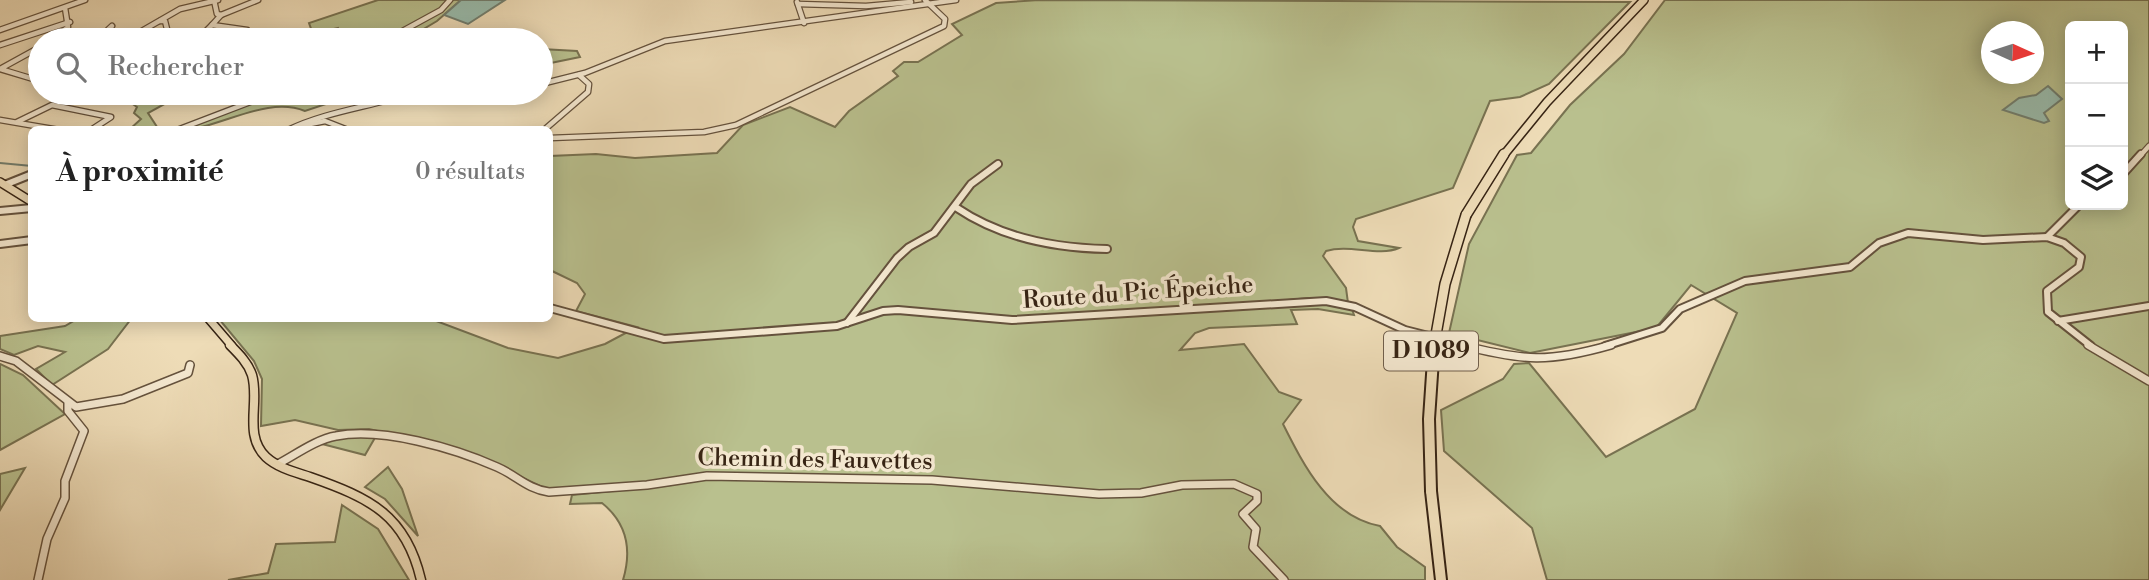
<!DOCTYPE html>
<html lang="fr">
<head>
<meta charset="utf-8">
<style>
	:root { --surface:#fff; --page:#f2f2f2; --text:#222; --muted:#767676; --line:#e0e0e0 }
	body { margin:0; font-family:"Libre Bodoni",serif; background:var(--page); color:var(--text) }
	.controls { position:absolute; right:21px; top:21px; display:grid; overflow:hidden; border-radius:10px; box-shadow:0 4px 18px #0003 }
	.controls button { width:63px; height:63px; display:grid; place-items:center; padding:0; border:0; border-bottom:2px solid var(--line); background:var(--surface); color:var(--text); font:35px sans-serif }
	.compass { position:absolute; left:1981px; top:21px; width:63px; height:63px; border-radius:50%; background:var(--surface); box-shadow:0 4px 18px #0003; rotate:93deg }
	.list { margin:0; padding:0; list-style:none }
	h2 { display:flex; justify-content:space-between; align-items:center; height:91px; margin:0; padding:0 28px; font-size:30px }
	h2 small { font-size:23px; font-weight:400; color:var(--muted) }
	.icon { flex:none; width:38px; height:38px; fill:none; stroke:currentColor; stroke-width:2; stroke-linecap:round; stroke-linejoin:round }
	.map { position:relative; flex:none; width:2149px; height:580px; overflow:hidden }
	.search { position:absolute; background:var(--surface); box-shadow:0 4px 18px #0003; left:28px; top:28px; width:525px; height:77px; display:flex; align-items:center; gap:18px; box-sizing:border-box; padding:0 24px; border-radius:38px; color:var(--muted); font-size:26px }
	.panel { position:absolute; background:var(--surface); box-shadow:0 4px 18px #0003; left:28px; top:126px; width:525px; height:196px; border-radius:10px }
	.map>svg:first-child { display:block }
	.green { fill:#b9c08e; stroke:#787251; stroke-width:2; fill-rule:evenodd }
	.water { fill:#99bcad; stroke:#727f70; stroke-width:2 }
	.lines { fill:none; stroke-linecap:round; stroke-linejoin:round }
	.stream { stroke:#727f70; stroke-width:2 }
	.minor-far2-casing { stroke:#65523d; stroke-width:7 }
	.minor-far1-casing { stroke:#65523d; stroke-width:10 }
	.minor-casing { stroke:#65523d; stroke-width:10 }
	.major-far1-casing { stroke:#372414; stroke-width:10 }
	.major-casing { stroke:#372414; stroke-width:11 }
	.highway-far2-casing { stroke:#372414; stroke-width:10 }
	.highway-far1-casing { stroke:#372414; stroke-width:12 }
	.highway-casing { stroke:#372414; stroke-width:14 }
	.minor-far2 { stroke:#f4e8d0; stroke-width:4.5 }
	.minor-far1 { stroke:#f4e8d0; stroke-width:6 }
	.minor { stroke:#f4e8d0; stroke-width:7 }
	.major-far1 { stroke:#eedcb7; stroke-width:7 }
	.major { stroke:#eedcb7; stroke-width:8 }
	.highway-far2 { stroke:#eedcb7; stroke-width:7 }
	.highway-far1 { stroke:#eedcb7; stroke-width:9 }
	.highway { stroke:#eedcb7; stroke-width:10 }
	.highway-bridge-far1-casing { stroke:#372414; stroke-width:12; stroke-linecap:butt }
	.highway-bridge-casing { stroke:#372414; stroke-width:14; stroke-linecap:butt }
	.highway-bridge-far1 { stroke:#eedcb7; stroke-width:9 }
	.highway-bridge { stroke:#eedcb7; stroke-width:10 }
	.labels { text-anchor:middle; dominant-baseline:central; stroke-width:7; stroke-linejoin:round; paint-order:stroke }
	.shield { fill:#f4e8d0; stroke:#705f4c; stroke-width:2 }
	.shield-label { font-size:23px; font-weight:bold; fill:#372414 }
	.street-label { font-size:24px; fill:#372414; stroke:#f4e8d0 }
</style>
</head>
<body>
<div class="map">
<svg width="2149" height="580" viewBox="0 0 2149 580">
	<rect width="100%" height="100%" fill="#eedcb7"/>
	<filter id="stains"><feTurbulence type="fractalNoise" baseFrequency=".00286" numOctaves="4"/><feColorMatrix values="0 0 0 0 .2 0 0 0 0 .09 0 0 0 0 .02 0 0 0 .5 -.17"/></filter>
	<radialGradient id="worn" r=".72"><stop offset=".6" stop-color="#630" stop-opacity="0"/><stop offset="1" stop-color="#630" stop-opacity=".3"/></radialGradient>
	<g class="green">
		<path d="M378 0H461L437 21 405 40H325L340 35 338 28 313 34 309 23Z"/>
		<path d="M1039 0 1630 2 1549 84 1520 97 1490 101 1453 188 1356 219 1353 227 1358 241 1399 248C1378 257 1350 244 1326 251L1323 256 1346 288 1348 303 1308 298 1160 313 1327 304 1352 309 1354 315 1318 309 1291 310 1297 324 1209 328 1195 333 1180 350 1244 344 1279 392 1301 400 1283 424C1304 466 1330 517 1380 526L1397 547 1425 567V580H623C632 550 628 524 602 503L570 504 572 495 671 485 546 489 491 462 446 447 369 429 338 430 295 420 261 426 262 379 254 361 219 319H431L508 348 558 358 605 344 637 327 576 311 585 294 577 283 550 270V156L596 154 635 158 717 153 743 125 790 107 835 127 849 111 898 76 893 71 904 62H918L962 35 952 24 996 3Z"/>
		<path d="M1665 0H2149V580H1547L1532 528 1444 451 1441 410 1503 379 1514 364 1529 363 1606 457 1695 409 1737 313 1691 285 1656 328 1530 353 1449 333 1469 244 1517 155 1531 153 1570 105 1624 54ZM2070 26H2123V205H2070ZM1992 32H2034V74H1992Z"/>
		<path d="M541 49 577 51 580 57 541 65Z"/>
		<path d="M212 93 214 97 168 102 148 113 159 130 130 129 141 119 134 113 137 107 121 96Z"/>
		<path d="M278 93H359L305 111C266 95 220 129 180 130Z"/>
		<path d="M77 319H131L108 349 52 385 36 369 65 352 38 346 14 355 0 349V336L65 326Z"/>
		<path d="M0 364 23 375 65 414 0 450Z"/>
		<path d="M376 436 365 455 322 444 339 437Z"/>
		<path d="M388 467 402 489 418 536 385 499 365 487Z"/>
		<path d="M25 468 0 510V474Z"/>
		<path d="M342 505 378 529 409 580H228L268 573 276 544 335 542Z"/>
	</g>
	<g class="water">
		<path d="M461 0H505L468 24 444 15Z"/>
		<path d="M2048 86 2062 99 2044 113 2049 121 2044 123 2003 110 2019 98 2036 95Z"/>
	</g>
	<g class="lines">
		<path class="stream" d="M0 163 32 166"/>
		<g class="minor-far2-casing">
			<g id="minor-far2">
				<path d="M214 0 217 14 221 15"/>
				<path d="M797 2 804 23"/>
				<path d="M798 4 866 6 911 2"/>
				<path d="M160 21H165L168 33 161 40"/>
				<path d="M212 25 205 32 235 40"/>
				<path d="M0 30 85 0"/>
				<path d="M247 30 212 25 221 15 258 0"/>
				<path d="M53 40 68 27 65 8"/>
				<path d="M97 40 112 26"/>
				<path d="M114 40 140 32 180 9 218 0"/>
				<path d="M386 40 441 10 450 0"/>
				<path d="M0 45 70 22"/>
				<path d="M40 47 0 69 40 81"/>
				<path d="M541 84 585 73 665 41 956 0"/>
				<path d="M0 120 59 130"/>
				<path d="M17 122 52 105 111 117 91 130"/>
				<path d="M305 125 325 121 348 130"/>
				<path d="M177 130 274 93"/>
				<path d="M288 130C327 111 371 107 412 93"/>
				<path d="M544 130 588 92 589 84 579 75"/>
				<path d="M550 138 704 132 736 125 944 26 945 19 925 0"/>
				<path d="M2140 156 2149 146"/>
			</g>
		</g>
		<g class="minor-far1-casing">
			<g id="minor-far1">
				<path d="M2123 174 2141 154"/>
				<path d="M7 184 32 174"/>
				<path d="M957 208C1000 237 1055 248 1107 249"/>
				<path d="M0 211 32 208"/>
				<path d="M2047 237 2079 205"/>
				<path d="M0 244 32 240"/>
				<path d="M550 308 664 339 837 326 883 311 898 310 1012 320 1326 301 1355 307 1405 330 1468 346"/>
				<path d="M2058 321 2149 306"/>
				<path d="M847 323 897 258 909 247 934 233 971 184 998 164"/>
				<path d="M1605 346 1662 328 1680 309 1745 281 1850 267 1879 243 1908 233 1983 240 2047 237 2064 243 2081 257 2079 267 2047 291 2048 312 2091 346"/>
			</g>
		</g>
		<g class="minor-casing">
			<g id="minor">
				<path d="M1461 345C1524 361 1548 363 1611 345"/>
				<path d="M2088 345 2149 381"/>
				<path d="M0 356 16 361 76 407 123 399 188 373 190 365"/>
				<path d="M278 464C295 455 317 439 336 436 382 427 454 448 497 467 516 475 527 489 549 492L647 485 707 476 932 480 1099 494 1141 493 1182 485 1234 484 1257 494V501L1243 514 1256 529 1253 547 1284 580"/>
				<path d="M38 580 47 539 65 498V481L84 431 68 411V403"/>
			</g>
		</g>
		<g class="major-far1-casing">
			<g id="major-far1">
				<path d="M0 182 32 202"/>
				<path d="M208 318 232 346"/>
			</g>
		</g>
		<g class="major-casing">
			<path id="major" d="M230 345C239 354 248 363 252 375 260 402 243 435 266 457 278 468 295 472 310 477 370 498 406 515 421 580"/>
		</g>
		<g class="highway-far2-casing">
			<path id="highway-far2" d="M1503 156 1547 102 1644 0"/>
		</g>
		<g class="highway-far1-casing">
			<path id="highway-far1" d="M1466 215 1504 154"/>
		</g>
		<g class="highway-casing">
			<path id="highway" d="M1431 491 1441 580"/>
		</g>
		<use href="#minor-far2" class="minor-far2"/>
		<use href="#minor-far1" class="minor-far1"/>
		<use href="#minor" class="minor"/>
		<use href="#major-far1" class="major-far1"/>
		<use href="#major" class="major"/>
		<use href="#highway-far2" class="highway-far2"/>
		<use href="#highway-far1" class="highway-far1"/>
		<use href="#highway" class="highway"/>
		<g class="highway-bridge-far1-casing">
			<path id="highway-bridge-far1" d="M1434 346 1445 284 1466 215"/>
		</g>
		<g class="highway-bridge-casing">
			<path id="highway-bridge" d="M1431 491 1429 419 1434 345"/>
		</g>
		<use href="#highway-bridge-far1" class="highway-bridge-far1"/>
		<use href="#highway-bridge" class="highway-bridge"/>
	</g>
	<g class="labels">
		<rect class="shield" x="1384" y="331.5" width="94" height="39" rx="5"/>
		<g class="shield-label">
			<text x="1431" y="351">D 1089</text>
		</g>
		<g class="street-label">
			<text transform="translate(1138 293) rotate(-4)">Route du Pic Épeiche</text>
			<text transform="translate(815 460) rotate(1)">Chemin des Fauvettes</text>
		</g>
	</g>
	<rect width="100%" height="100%" filter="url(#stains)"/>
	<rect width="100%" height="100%" fill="url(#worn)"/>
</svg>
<div class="controls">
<button>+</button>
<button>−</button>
<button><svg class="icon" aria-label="layers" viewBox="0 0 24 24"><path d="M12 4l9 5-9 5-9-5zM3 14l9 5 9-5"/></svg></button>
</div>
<svg class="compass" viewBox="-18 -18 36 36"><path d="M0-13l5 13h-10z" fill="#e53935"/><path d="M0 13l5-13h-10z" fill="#767676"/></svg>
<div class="search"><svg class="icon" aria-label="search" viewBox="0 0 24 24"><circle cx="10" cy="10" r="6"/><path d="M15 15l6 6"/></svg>Rechercher</div>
<section class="panel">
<h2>À proximité<small>0 résultats</small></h2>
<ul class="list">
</ul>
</section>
</div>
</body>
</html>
